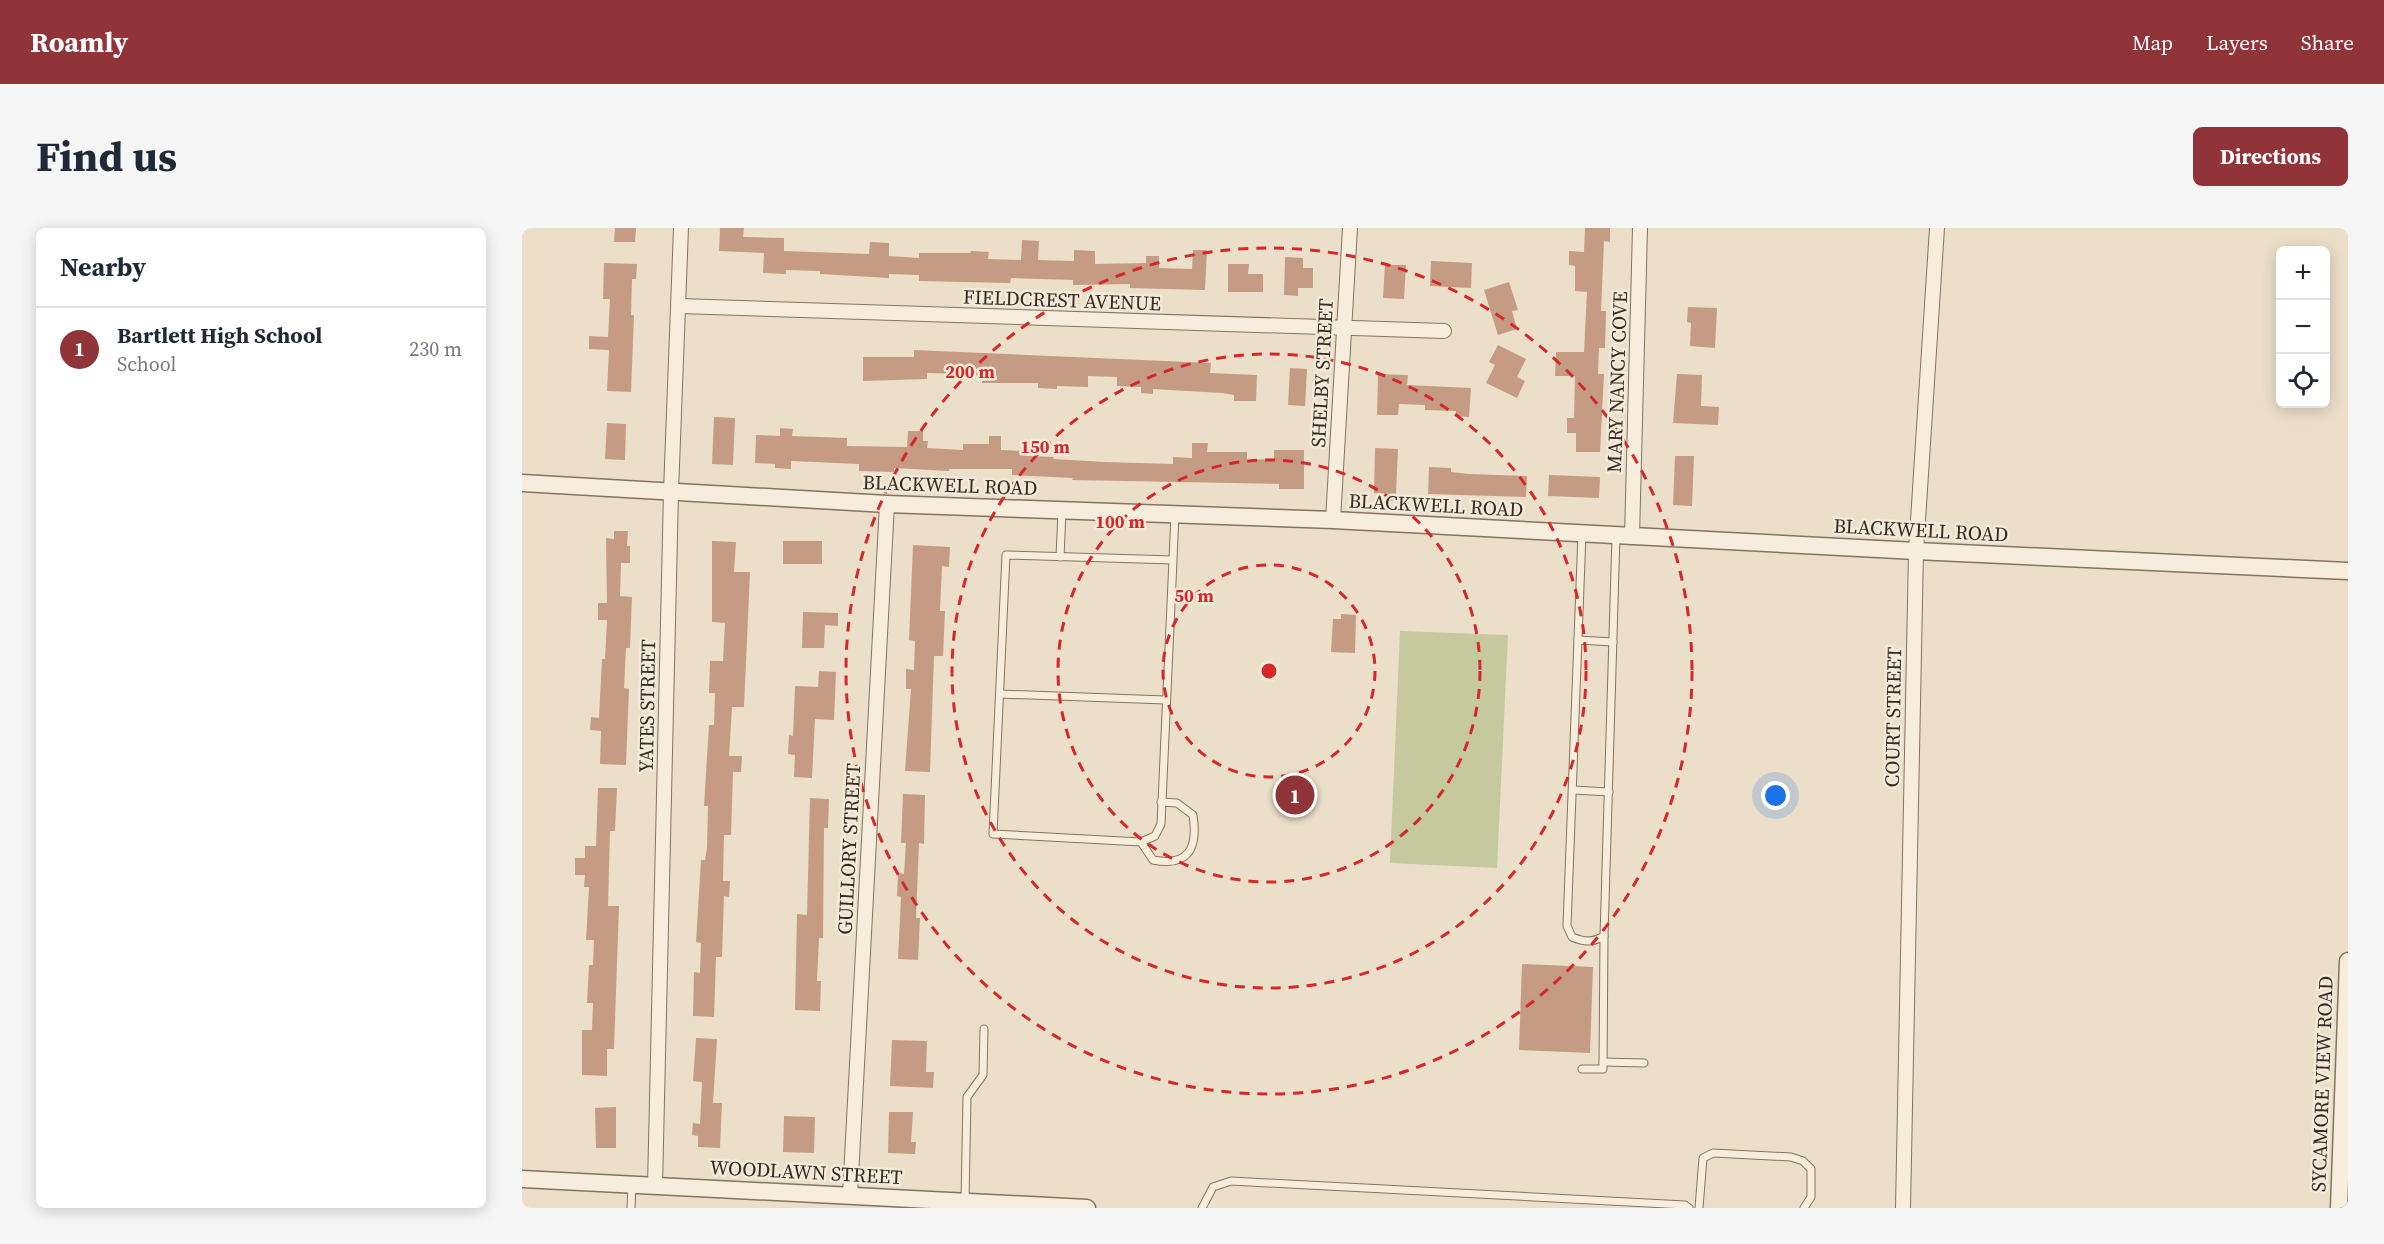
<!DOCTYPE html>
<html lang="en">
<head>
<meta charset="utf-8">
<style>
	:root { --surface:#fff; --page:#f6f6f7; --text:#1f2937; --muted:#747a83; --line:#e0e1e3; --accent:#91343a }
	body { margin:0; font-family:"Source Serif 4",serif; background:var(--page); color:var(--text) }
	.controls { position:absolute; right:18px; top:18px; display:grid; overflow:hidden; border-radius:9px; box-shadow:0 3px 15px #0003 }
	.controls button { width:54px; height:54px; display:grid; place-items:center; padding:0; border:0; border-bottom:2px solid var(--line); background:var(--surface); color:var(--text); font:30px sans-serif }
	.you { position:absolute; left:1254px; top:568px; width:21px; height:21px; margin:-15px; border:4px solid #fff; border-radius:50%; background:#1a73e8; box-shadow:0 0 0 9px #1a73e833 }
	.badge { display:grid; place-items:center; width:39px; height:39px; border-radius:50%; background:var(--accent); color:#fff; font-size:20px; font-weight:700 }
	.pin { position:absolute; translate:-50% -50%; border:3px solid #fff; box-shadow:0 2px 6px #0006 }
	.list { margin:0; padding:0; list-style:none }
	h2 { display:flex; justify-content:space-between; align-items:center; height:78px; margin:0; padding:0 24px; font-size:26px }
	h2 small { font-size:20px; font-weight:400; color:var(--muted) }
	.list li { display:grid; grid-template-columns:39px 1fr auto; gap:18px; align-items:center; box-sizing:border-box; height:84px; padding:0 24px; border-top:2px solid var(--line) }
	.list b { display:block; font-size:22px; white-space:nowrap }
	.list p { margin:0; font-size:20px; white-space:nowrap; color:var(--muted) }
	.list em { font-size:20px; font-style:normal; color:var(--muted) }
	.icon { flex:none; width:33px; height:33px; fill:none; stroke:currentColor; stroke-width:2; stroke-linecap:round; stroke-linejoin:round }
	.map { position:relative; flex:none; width:1826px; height:980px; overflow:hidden; border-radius:9px }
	header { display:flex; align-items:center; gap:36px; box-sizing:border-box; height:84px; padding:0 30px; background:var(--accent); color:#fff }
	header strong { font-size:28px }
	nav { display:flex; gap:33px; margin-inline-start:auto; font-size:21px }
	.intro { display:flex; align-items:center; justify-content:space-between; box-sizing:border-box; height:144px; padding:0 36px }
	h1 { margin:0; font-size:42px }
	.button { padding:15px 27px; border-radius:9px; background:var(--accent); color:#fff; font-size:21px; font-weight:700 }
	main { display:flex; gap:36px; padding:0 36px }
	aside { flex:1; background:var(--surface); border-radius:9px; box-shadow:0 3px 15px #0003 }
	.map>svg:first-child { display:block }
	.green { fill:#c6c99e }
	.building { fill:#c69b83 }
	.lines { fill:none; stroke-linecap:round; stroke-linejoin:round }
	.service-casing { stroke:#86725f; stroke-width:9 }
	.minor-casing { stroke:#86725f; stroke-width:16 }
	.tertiary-casing { stroke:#86725f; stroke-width:19 }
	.service { stroke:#f7eddc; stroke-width:7 }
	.minor { stroke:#f7eddc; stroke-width:14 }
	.tertiary { stroke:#f7eddc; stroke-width:16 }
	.ring { fill:none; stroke:#d62828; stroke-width:3; stroke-dasharray:10 8 }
	.labels { text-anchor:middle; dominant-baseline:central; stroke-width:5; stroke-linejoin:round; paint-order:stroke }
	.street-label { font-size:20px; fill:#382b22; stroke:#f3ead9 }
	.centre { fill:#d62828; stroke:#f3ead9; stroke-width:3 }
	.ring-label { font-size:18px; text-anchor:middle; font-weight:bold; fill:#d62828; stroke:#f3ead9; stroke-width:5; stroke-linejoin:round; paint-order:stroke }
</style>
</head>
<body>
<header>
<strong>Roamly</strong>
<nav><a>Map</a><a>Layers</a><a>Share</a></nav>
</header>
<div class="intro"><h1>Find us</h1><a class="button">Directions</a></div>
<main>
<aside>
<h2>Nearby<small></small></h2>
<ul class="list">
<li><span class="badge">1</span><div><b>Bartlett High School</b><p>School</p></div><em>230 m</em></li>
</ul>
</aside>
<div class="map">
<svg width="1826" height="980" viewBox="0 0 1826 980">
	<rect width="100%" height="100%" fill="#ebdfc9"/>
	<path class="green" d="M878 403 986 407 975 640 868 635Z"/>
	<g class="building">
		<path d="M93 0H114L113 14H92Z"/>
		<path d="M198 0H222L221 9 262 10V23L347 26 348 14 367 15V28L397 30V25H448L449 23 467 24 466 31 499 32 500 12 517 13 516 32 552 33V22L573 23V36L624 35V28H637V40L670 41 671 22H685L683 62 608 60V56L551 57V52L489 50 488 55 397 53V47L367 46V50L298 46V43L264 42V46L241 45 242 25 197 23Z"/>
		<path d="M1063 0H1088V14L1082 13 1079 83H1084L1083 120H1077L1076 146H1082L1078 224H1054V205H1045V190H1052L1053 148H1033L1034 124H1062L1065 64 1053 63V38L1047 37V23L1062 24Z"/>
		<path d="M763 29 781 30V40H791V60H776V68L762 67Z"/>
		<path d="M909 33 950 35 949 60 908 58Z"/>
		<path d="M82 35 115 36 114 51H110L109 87H112L109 164 85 163 87 122 67 121V108L86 109 88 71H81Z"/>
		<path d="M706 36H727L726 46H741V64H706Z"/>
		<path d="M863 37H884L882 71 861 70Z"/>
		<path d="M987 54 996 82 990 83 995 101 976 107 962 62Z"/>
		<path d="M1166 79 1195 80 1193 120 1168 118 1169 95 1165 94Z"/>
		<path d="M976 117 1004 131 995 149 1003 153 995 170 964 155 973 137 967 134Z"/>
		<path d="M392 122 689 135 688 145 735 147 734 173H712V167L700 165 631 161V166L619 165V159L595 158V149L566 148V159L535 158V161L516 160V155H460V148L444 146 405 145V151L341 153V129H392Z"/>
		<path d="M768 140 785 141 783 178 766 177Z"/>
		<path d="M856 146 886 147 885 157 949 160 947 189 934 188V183L903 182V177L877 176 876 187H855Z"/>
		<path d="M1155 146 1180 147 1179 178 1197 179 1196 197 1151 195Z"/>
		<path d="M192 189 213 190 211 237 190 236Z"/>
		<path d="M85 195 104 196 103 232 83 231Z"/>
		<path d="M258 200 271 201 270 208 325 210V218L385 219 386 203H401V213H406L405 220 441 222V216H467V208H479V222L504 223V228L532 229 531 231 583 234 651 236V229L670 230V215H686L685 224H725V232L752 231V222H782V261H757V256L550 252 551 250 490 247V241H427V243L372 240V244L337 243V236L269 233V241L253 240V236L233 235 234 207 258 208Z"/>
		<path d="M853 220 876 221 874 266 852 265Z"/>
		<path d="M1153 228H1172L1170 278 1151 277Z"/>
		<path d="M907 239 929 240V244L947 246 1005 248 1004 269 906 266Z"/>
		<path d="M1027 247 1078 249 1077 270 1026 268Z"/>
		<path d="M92 303H106L105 318H108V335H99L98 368 110 369 108 420H104L102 460 107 461 104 537 78 536 79 503 68 502 69 489 77 490 80 431H83L85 392H76V375H85L84 310 92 311Z"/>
		<path d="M190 313 214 314 212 344H228L222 479H210L207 528H220L219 544H211L209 607H202L201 653H208L207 669 202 668 200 729H194L192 789 171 788 172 744 178 745 179 715 174 714 179 632H183L185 620 186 578H182L187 497H192L193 465H187L188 433H201L203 395 190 394Z"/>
		<rect x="261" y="313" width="39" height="23"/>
		<path d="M391 317 428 319 427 339 420 338 418 383H423L421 428H412L408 544 383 543 389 461H384V441L392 442 393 413 387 412Z"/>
		<path d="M281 384 316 385V398L303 397 302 420H280Z"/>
		<path d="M819 386 834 387 833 425 809 424 811 391H819Z"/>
		<path d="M297 443 314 444 312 492 293 491 290 550 272 549 273 527 266 526 267 507 271 508 273 458 296 459Z"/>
		<path d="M76 560H95L93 603H88L86 678H97L92 821H85V848L60 847V802H70L71 775H65L67 737H71L72 712H64L67 659H62L63 647H53V630H63V618H74Z"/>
		<path d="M381 566 403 567 402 616 397 615 394 690H398L396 732 376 731 379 669 375 668 376 645 382 646 384 615H379Z"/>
		<path d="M288 570 307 571 306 600H302L301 710H297L295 753H299L298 783 273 782 275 686 285 687Z"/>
		<path d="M1000 736 1071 739 1068 825 997 822Z"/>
		<path d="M174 810 195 811 191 875H200L198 920 176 919V908L170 907 171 895 178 896 180 854 171 853Z"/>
		<path d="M370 812 405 813 404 844H412L411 860 368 858Z"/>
		<path d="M94 879V920H74L73 880Z"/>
		<path d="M367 884H391L389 914H394L393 926 366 925Z"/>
		<path d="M262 888 293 889 292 925 261 924Z"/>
	</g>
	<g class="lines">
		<g class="service-casing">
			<g id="service">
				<path d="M1060 306 1045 698 1050 709C1062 714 1070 715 1082 708L1094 308"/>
				<path d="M538 329 540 283"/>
				<path d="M651 332 639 596 633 608 619 614 471 606 484 327 651 332 653 286"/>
				<path d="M1056 412 1091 414"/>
				<path d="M478 466 643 472"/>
				<path d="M1051 562 1087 564"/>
				<path d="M619 614 631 632C667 639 676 620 671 587L655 575 639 574"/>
				<path d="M1081 834 1122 835"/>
				<path d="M1060 841H1081L1082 708"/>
				<path d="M443 974 445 869 461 847 462 801"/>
				<path d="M109 980 110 957"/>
				<path d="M680 980 691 959 709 953 1163 977 1167 980"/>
				<path d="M1177 980 1181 930 1191 925 1269 929 1281 933 1289 941V969L1282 980"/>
			</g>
		</g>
		<g class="minor-casing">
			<g id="minor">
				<path d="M157 78 922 103"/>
				<path d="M811 292 828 0"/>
				<path d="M1110 309 1118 0"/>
				<path d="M133 958 149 264 159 0"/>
				<path d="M328 967 365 276"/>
				<path d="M1381 980 1394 323 1415 0"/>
			</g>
		</g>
		<g class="tertiary-casing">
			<g id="tertiary">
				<path d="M0 255 365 276 811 292 1394 323 1826 343"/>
				<path d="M0 951 565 980"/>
				<path d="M1817 980 1826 733"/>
			</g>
		</g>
		<use href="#service" class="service"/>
		<use href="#minor" class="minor"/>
		<use href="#tertiary" class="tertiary"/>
	</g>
	<g class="ring">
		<circle cx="747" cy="443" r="106"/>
		<circle cx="747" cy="443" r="211"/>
		<circle cx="747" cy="443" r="317"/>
		<circle cx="747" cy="443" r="423"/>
	</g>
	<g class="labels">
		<g class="street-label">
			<text transform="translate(540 72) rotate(2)">FIELDCREST AVENUE</text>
			<text transform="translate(800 145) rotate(-87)">SHELBY STREET</text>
			<text transform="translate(1095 154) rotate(-88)">MARY NANCY COVE</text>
			<text transform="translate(428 257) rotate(2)">BLACKWELL ROAD</text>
			<text transform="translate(914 277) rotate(3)">BLACKWELL ROAD</text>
			<text transform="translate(1399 302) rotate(3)">BLACKWELL ROAD</text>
			<text transform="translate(125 478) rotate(-89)">YATES STREET</text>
			<text transform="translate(1371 489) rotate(-89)">COURT STREET</text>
			<text transform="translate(327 621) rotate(-87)">GUILLORY STREET</text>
			<text transform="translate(1800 856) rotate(-88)">SYCAMORE VIEW ROAD</text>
			<text transform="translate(284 944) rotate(3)">WOODLAWN STREET</text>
		</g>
	</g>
	<circle cx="747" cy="443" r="9" class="centre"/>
	<g class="ring-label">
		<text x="448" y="150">200 m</text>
		<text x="523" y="225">150 m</text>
		<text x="598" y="300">100 m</text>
		<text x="672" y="374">50 m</text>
	</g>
</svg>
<div class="controls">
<button>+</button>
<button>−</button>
<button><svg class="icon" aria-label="locate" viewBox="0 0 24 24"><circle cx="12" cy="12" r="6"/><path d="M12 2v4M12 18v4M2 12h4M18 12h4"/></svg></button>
</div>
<div class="you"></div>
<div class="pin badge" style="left:773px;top:567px">1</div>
</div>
</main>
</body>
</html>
